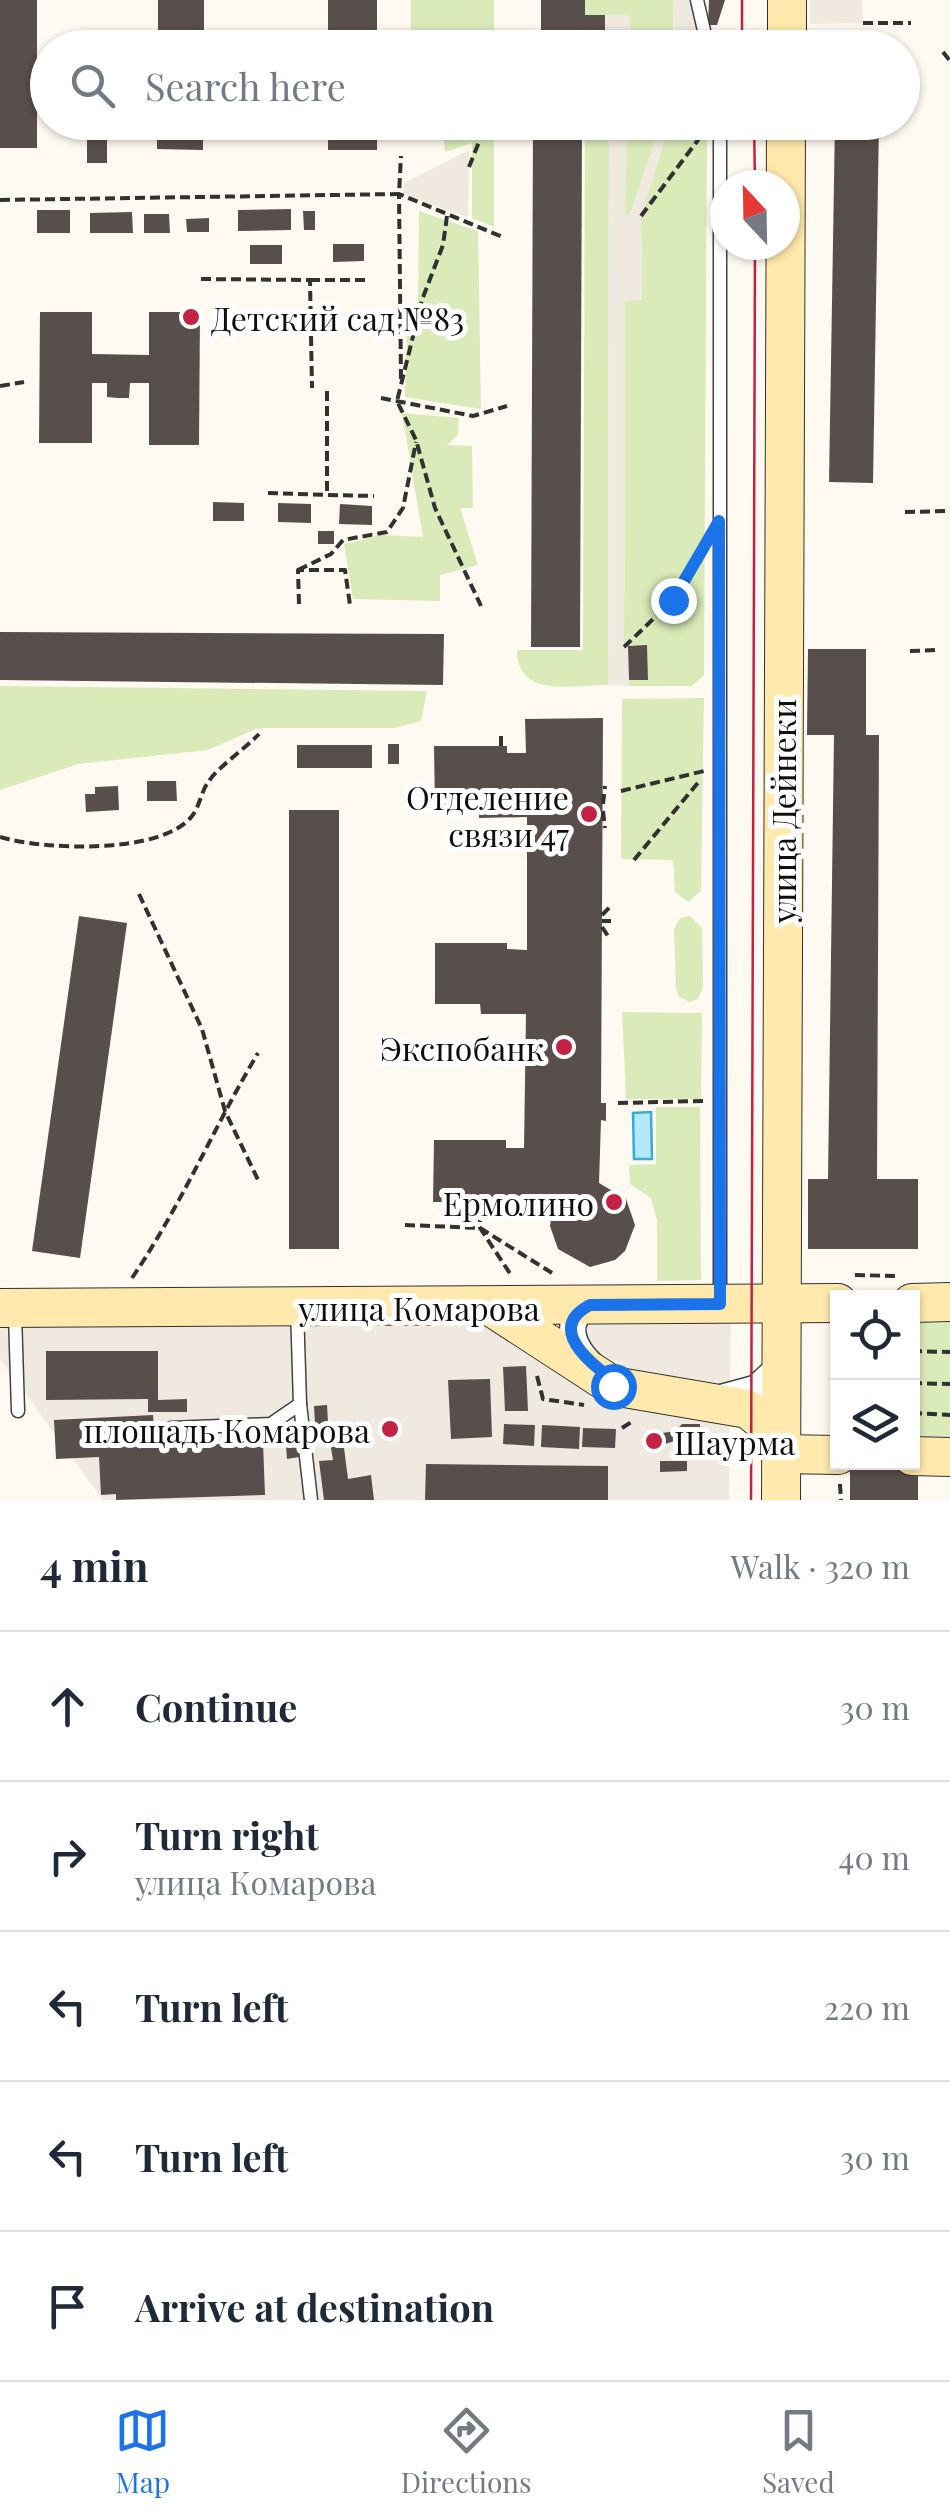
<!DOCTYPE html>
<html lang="en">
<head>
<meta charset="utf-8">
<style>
	:root { --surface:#fff; --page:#f2f2f3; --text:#1f2937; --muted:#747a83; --line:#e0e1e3; --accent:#1a73e8 }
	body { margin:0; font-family:"Playfair Display",serif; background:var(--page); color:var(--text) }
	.controls { position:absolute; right:30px; bottom:30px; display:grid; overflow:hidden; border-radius:0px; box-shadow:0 2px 8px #0004 }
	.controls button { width:90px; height:90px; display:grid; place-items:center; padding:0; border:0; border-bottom:2px solid var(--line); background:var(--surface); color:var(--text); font:50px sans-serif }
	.compass { position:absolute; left:710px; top:170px; width:90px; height:90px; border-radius:50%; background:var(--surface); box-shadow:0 2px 8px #0004; rotate:338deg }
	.stop { position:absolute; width:30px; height:30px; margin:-22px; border:8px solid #1a73e8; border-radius:50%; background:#fff }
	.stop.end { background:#1a73e8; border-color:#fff; box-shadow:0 2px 10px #0008 }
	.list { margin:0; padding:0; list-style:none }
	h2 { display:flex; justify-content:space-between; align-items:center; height:130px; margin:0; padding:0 40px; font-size:42px }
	h2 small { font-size:32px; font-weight:400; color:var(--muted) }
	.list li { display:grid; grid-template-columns:65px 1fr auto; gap:30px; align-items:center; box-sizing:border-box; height:150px; padding:0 40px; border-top:2px solid var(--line) }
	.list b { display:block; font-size:38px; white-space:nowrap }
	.list p { margin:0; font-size:32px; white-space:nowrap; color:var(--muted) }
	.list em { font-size:32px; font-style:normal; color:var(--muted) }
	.icon { flex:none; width:55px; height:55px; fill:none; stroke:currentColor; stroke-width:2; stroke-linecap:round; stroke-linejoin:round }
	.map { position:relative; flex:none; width:950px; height:1500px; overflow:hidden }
	.search { position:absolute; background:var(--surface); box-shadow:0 2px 8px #0004; left:30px; right:30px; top:30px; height:110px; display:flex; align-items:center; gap:25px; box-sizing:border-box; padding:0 35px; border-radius:55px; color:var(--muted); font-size:38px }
	.sheet { height:880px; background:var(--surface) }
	nav { display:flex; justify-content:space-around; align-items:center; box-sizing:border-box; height:140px; border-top:2px solid var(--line); background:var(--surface); font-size:28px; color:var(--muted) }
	nav a { display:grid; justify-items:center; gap:5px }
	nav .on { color:var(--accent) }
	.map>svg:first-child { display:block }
	.green { fill:#daebb9 }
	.plaza { fill:#f0e9df }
	.water { fill:#b4e9f7; stroke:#3aabd0; stroke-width:2.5 }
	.building { fill:#584e4b }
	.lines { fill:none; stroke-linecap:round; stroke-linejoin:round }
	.lane-casing { stroke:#424242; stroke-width:15 }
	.street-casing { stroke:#424242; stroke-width:28 }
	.secondary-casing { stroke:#313131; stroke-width:40 }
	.path { stroke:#313131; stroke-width:4; stroke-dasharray:10 5; stroke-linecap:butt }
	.lane { stroke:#fff; stroke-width:12 }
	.street { stroke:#fff; stroke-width:25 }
	.secondary { stroke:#ffe9ac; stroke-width:38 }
	.tram { stroke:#c22344; stroke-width:2.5 }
	.route { stroke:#1a73e8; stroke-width:12 }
	.poi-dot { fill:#c22344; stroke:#fff; stroke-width:4 }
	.labels { text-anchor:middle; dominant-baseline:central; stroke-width:10; stroke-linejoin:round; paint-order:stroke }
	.poi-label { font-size:32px; fill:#0f0f0f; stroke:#fff; text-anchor:end }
	.street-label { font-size:32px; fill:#0f0f0f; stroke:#fff }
</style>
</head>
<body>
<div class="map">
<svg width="950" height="1500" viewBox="0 0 950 1500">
	<rect width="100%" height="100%" fill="#fffaf1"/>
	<g class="green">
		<rect x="411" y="0" width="83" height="47"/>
		<path d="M585 0H673L674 44 631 45 629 15H585Z"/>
		<path d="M442 123H494V227L472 218V143L445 152Z"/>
		<path d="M585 123H609L608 685C573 685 517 699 517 650H583Z"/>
		<path d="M627 123H661L630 215H624Z"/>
		<path d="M670 123H707L704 675 692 686H629V680H648L647 646 624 647 625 300H642L641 216Z"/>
		<path d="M419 211 478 231 481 409 405 397 408 306 418 303Z"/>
		<path d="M402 413 459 418 458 435 447 445 472 446 473 508H460L478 565 440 575V601L353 599 344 544 382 535 423 537Z"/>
		<path d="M0 686 427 691 421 721 395 728H258L208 750 78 764 0 790Z"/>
		<path d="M704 698 701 891 688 902 675 892 673 860 621 859 622 699Z"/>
		<path d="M690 916 702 928 703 988 698 999 690 1002 679 997 676 989 674 929 680 918Z"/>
		<path d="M622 1012 702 1013 701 1099H626Z"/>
		<path d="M656 1107H700L701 1280 657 1281V1220L651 1198 630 1184 629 1165 656 1164Z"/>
		<path d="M912 1311H950V1449H913Z"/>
	</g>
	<g class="plaza">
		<path d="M673 0H691L703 47H676Z"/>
		<path d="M810 0H862L863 23 810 24Z"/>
		<path d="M605 15H629L631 45 651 47H605Z"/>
		<path d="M609 123H627L625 215H630L661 123H670L641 216 642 300 625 301 624 646H628L629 686 608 685Z"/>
		<path d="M469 150 468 218 403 194 404 183Z"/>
		<path d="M0 1293 731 1308 729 1500H103L0 1359Z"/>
	</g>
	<path class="water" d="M651 1112 652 1159H634L633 1113Z"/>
	<g class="building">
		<rect x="0" y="0" width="37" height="148"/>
		<rect x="158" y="0" width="46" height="48"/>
		<rect x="328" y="0" width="49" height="48"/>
		<path d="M541 0H585V15H605V48H554V30H541Z"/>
		<path d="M709 0H725L717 25H708Z"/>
		<path d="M836 42 880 43V48H836Z"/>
		<path d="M157 122H203V150L157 149Z"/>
		<rect x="328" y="122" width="49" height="28"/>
		<path d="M533 122H582L580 647H531Z"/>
		<path d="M835 122H879L873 483 829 482Z"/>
		<rect x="87" y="138" width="20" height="25"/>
		<path d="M291 209V230L238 231V210Z"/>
		<rect x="37" y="210" width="33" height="23"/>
		<path d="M303 211H315V230H304Z"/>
		<path d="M132 212 133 233H90V213Z"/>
		<path d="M144 214H169L170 233H144Z"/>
		<path d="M209 218V232H187L186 219Z"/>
		<path d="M333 244H364V261L333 262Z"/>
		<rect x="250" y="245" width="32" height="19"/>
		<path d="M40 312H92V354L149 355V312H200L199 445H149V383H130L129 398H118L107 397V383H92V443H39Z"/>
		<path d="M213 502 244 503V521H213Z"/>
		<path d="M278 503 311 504V523L278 522Z"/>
		<path d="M340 504 372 506V525L339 524Z"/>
		<rect x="318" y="531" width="16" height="13"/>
		<path d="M0 632 444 634 443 685 0 680Z"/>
		<path d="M647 645 648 680H629L628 646Z"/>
		<path d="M808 649H866V735H879L877 1179H918V1249H808V1179H828L834 735H807Z"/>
		<path d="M603 718 601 1103H606V1121L601 1120 599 1183 626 1199 635 1225 625 1251 615 1260 590 1267 558 1249 550 1226 552 1212H480V1202H433L434 1140H506V1148H524L526 1014H481L480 1004H435V943H507V949L527 950V817L479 818V808L435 809 434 746H507V753H526L525 719Z"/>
		<rect x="388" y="744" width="11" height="20"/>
		<rect x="297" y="745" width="75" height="23"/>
		<path d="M147 781H176L177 801H147Z"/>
		<path d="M118 786 119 810 86 812 85 794H95V787Z"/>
		<rect x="289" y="810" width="50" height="439"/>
		<path d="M79 916 127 923 80 1258 32 1251Z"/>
		<path d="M46 1351H158V1400L187 1399V1412H148V1399L46 1400Z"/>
		<path d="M526 1366 528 1411H505L503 1367Z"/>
		<path d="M490 1379 492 1437 451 1439 448 1380Z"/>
		<path d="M327 1405 329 1440 316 1441 314 1406Z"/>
		<path d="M153 1415 155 1447 263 1442 265 1495 116 1500V1494L101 1495 99 1457 56 1459 54 1420Z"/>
		<path d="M504 1424 535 1425 534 1446 503 1444Z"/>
		<path d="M682 1424H700V1449H682L675 1441 658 1446V1452L649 1451 650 1435 675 1431Z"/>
		<path d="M542 1425 580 1427 579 1449 541 1447Z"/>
		<path d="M583 1428 616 1429 615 1448 582 1447Z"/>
		<path d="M297 1432 299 1457 287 1459 285 1433Z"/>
		<path d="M343 1440 348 1479 371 1475 374 1500H324L319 1461 333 1460 330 1442Z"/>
		<path d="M660 1461H687V1471L660 1472Z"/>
		<path d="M426 1464 608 1466V1500H425Z"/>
		<path d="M850 1467 918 1468V1500H850Z"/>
	</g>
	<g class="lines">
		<g class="lane-casing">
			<g id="lane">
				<path d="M697 0 708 48"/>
				<path d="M720 122V1302"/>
				<path d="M297 1308 300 1404 311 1500"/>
				<path d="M15 1314 18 1411"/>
				<path d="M171 1428 271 1424 300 1404"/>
			</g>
		</g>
		<g class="street-casing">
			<g id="street">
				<path d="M590 1305C561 1320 573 1347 592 1365"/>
				<path d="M719 1398 756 1388 782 1364"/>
			</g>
		</g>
		<g class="secondary-casing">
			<g id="secondary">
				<path d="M787 48V0"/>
				<path d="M912 1303 950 1302"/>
				<path d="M0 1308 838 1303"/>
				<path d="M493 1308 613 1386 748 1409 766 1424 781 1454"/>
				<path d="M781 1454 838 1455"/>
				<path d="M912 1456 950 1457"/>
				<path d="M781 1500 786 122"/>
			</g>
		</g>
		<g class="path">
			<path d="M863 23H911"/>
			<path d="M943 52 950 61"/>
			<path d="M469 167 487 122"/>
			<path d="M0 200 399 194 401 156"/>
			<path d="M447 216 443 245 422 300 397 401 416 440 435 508 481 606"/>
			<path d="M641 216 701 136"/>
			<path d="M201 279 310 280 312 388"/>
			<path d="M310 280H368"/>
			<path d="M401 379 399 194 505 238"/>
			<path d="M0 386 24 382"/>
			<path d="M327 391V495L374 496"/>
			<path d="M381 398 473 416 507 406"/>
			<path d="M268 493 327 495"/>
			<path d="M905 512 950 511"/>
			<path d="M298 570 331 554 343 540 387 532 403 508 416 442"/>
			<path d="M299 604 298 570H345L350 605"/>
			<path d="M624 647 673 600 701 550"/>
			<path d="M910 651 938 650"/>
			<path d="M501 746V735"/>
			<path d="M621 791 704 771"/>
			<path d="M603 804 605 786"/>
			<path d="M603 811 605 828"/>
			<path d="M0 837C42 850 162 855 192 816 200 806 201 791 209 781 217 768 246 748 259 734"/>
			<path d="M634 860 701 779"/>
			<path d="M139 894 202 1029 225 1111 259 1182"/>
			<path d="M602 915 610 907"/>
			<path d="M602 921H611"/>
			<path d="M602 927 610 939"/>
			<path d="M618 1103 704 1101"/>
			<path d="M480 1212V1228L511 1275"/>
			<path d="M405 1225 480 1228 552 1273"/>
			<path d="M855 1275 895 1276"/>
			<path d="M132 1278C181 1206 214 1127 258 1053"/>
			<path d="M912 1351 950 1352"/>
			<path d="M537 1376 543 1399 584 1405"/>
			<path d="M912 1383 950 1384"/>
			<path d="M912 1413 950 1415"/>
			<path d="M622 1428 633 1421"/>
			<path d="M864 1464H885"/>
			<path d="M840 1484 841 1500"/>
		</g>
		<use href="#lane" class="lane"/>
		<use href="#street" class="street"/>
		<use href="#secondary" class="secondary"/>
		<g class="tram">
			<path d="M742 48V0"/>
			<path d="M754 122 755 185"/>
			<path d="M751 1500 755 245"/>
		</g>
	</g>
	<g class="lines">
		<path class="route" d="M613 1386 627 1390C604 1374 539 1331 590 1305L720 1304 719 521 673 600"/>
	</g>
	<g class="poi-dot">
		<circle cx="191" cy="317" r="10"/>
		<circle cx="589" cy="814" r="10"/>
		<circle cx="564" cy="1047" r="10"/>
		<circle cx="614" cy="1202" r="10"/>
		<circle cx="390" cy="1429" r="10"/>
		<circle cx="654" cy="1441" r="10"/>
	</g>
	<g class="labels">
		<g class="poi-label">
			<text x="211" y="317" text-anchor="start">Детский сад №83</text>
			<text x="569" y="796">Отделение<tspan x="569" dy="37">связи 47</tspan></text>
			<text x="544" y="1047">Экспобанк</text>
			<text x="594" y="1202">Ермолино</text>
			<text x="370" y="1429">площадь Комарова</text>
			<text x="674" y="1441" text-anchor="start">Шаурма</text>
		</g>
		<g class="street-label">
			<text transform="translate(782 811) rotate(-90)">улица Дейнеки</text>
			<text x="419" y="1307">улица Комарова</text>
		</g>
	</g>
</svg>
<div class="controls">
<button><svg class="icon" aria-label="locate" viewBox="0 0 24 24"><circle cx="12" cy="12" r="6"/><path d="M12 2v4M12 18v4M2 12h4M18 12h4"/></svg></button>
<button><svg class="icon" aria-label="layers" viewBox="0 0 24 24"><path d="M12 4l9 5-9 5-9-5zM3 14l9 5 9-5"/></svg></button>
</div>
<svg class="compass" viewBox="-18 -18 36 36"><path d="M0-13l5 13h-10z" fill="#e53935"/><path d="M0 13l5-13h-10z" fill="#747a83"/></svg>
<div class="stop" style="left:613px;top:1386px"></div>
<div class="stop end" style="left:673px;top:600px"></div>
<div class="search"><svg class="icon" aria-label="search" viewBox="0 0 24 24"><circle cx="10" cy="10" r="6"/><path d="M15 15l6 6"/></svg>Search here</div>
</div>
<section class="sheet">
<h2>4 min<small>Walk · 320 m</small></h2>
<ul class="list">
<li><svg class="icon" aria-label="ahead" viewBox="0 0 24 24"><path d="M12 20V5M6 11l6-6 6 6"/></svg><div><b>Continue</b></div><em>30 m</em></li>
<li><svg class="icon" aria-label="right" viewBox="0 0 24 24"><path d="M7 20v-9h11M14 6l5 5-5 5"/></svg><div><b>Turn right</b><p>улица Комарова</p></div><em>40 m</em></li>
<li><svg class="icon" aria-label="left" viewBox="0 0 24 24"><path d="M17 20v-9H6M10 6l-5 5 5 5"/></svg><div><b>Turn left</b></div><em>220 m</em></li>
<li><svg class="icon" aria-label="left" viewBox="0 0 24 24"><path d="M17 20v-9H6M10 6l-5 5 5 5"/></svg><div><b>Turn left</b></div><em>30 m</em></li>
<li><svg class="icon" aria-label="arrive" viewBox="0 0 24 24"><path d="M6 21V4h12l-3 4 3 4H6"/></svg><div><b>Arrive at destination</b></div></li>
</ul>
</section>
<nav>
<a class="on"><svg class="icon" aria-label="map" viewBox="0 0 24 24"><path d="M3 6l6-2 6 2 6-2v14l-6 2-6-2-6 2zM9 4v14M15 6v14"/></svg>Map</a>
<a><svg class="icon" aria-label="directions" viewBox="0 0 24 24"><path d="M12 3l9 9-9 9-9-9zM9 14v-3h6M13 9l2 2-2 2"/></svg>Directions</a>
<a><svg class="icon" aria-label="saved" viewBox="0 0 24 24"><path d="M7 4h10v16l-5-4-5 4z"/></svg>Saved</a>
</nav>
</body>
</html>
